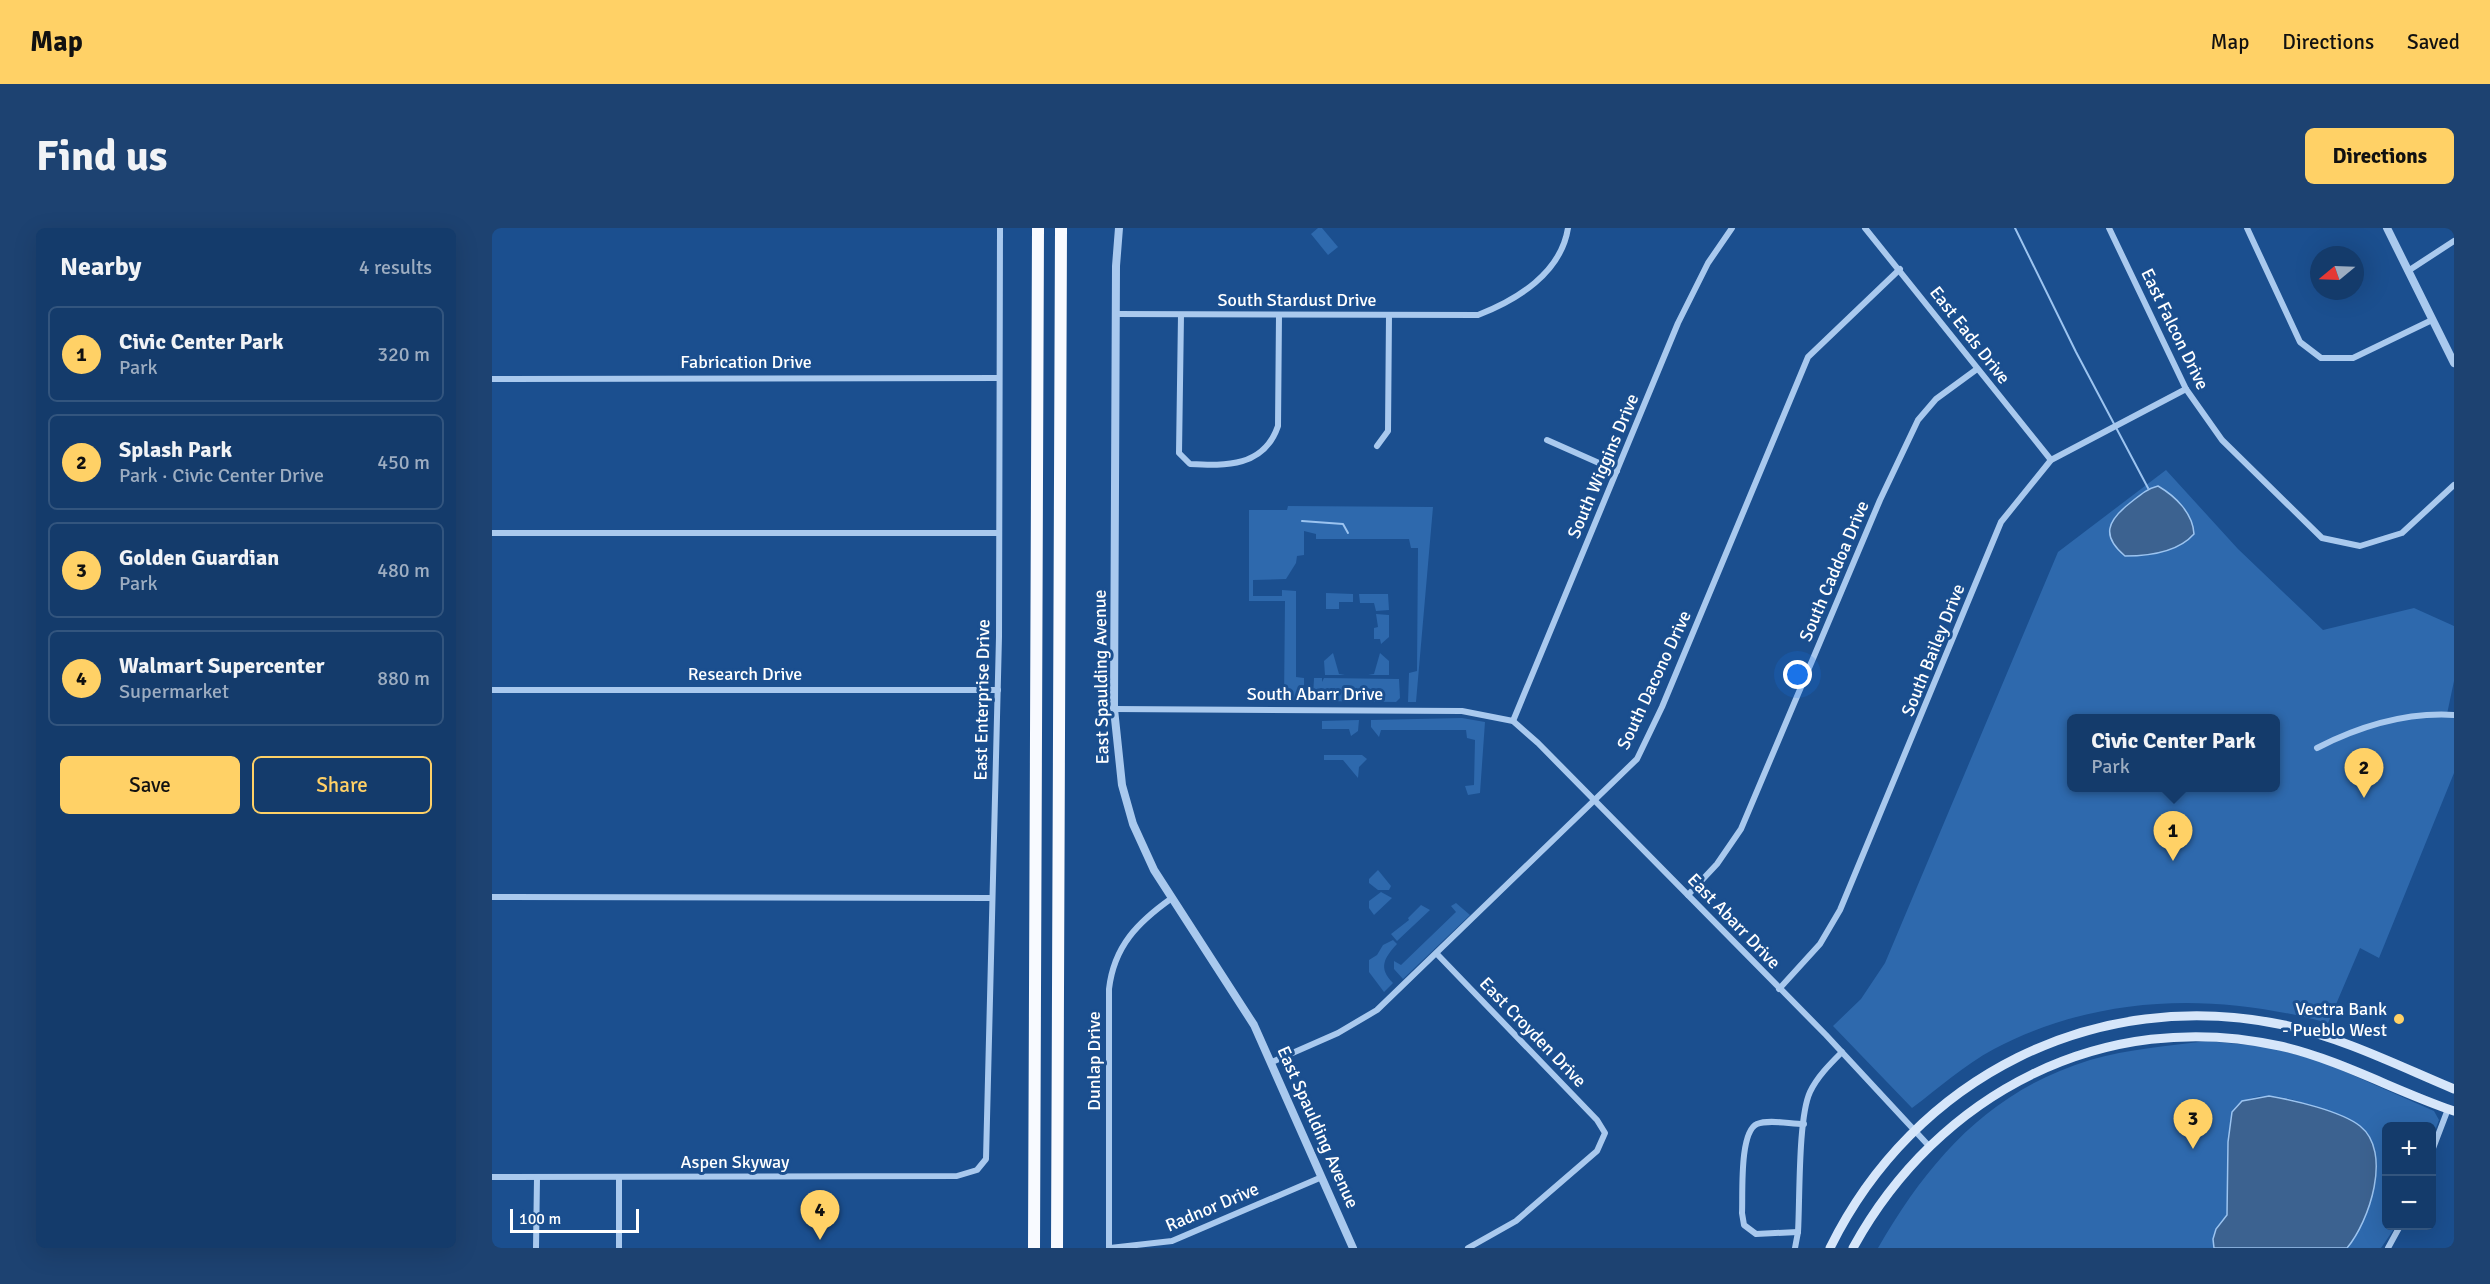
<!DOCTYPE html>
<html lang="en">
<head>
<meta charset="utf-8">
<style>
	:root { --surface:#143b6b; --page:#1d4271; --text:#f1f3f6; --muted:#9dadc1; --line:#33557e; --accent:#ffd166 }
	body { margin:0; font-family:Signika,sans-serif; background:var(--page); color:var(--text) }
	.controls { position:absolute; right:18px; bottom:18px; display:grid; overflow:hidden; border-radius:9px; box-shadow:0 6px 24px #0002 }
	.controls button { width:54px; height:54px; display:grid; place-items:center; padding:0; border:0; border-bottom:2px solid var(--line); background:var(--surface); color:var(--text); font:30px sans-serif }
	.compass { position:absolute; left:1818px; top:18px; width:54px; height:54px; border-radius:50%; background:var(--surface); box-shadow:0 6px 24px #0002; rotate:251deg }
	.scale { position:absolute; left:18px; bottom:15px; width:129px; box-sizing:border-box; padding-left:6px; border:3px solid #fff; border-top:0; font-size:16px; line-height:21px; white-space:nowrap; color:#fff; -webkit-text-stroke:4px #1b4f8f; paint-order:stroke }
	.you { position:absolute; left:1306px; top:447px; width:21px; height:21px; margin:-15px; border:4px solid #fff; border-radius:50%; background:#1a73e8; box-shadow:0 0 0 9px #1a73e833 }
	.badge { display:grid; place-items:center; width:39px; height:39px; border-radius:50%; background:var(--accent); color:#111; font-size:20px; font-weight:700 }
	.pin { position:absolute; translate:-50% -50px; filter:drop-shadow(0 2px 3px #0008) }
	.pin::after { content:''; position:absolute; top:32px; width:21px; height:18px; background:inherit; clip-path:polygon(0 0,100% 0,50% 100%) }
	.popup { position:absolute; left:1575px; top:486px; width:213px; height:78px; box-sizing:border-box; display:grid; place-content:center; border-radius:9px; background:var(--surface); filter:drop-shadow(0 2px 4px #0005); font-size:20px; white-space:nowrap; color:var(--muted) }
	.popup b { font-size:22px; color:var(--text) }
	.popup::after { content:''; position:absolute; left:50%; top:100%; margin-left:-12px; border:12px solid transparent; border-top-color:var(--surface) }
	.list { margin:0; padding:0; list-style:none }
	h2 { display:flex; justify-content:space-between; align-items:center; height:78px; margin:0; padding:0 24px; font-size:26px }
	h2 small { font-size:20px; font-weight:400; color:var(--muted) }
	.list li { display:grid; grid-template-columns:39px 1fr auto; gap:18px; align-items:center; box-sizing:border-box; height:96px; margin:0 12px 12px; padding:0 12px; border:2px solid var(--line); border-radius:9px }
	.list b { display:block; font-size:22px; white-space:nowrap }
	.list p { margin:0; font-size:20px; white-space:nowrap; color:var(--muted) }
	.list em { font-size:20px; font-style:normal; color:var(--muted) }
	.actions { display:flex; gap:12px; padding:18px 24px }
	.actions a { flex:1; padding:14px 0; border:2px solid var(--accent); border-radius:9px; text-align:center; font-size:21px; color:var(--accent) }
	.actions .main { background:var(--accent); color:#111 }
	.map { position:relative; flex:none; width:1962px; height:1020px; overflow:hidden; border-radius:9px }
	header { display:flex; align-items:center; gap:36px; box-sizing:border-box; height:84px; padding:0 30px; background:var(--accent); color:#111 }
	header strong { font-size:28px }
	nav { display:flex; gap:33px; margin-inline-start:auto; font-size:21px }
	.intro { display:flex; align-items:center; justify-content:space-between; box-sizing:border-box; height:144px; padding:0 36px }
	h1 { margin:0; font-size:42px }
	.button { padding:15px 27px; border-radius:9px; background:var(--accent); color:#111; font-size:21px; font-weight:700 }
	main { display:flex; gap:36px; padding:0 36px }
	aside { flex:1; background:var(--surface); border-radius:9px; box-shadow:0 6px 24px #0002 }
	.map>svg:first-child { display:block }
	.green { fill:#2e69ad; fill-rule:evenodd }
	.water { fill:#3c6290; stroke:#9cc4f0; stroke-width:1.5 }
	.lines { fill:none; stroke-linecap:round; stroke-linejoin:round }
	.stream { stroke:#9cc4f0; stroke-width:2 }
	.minor { stroke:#a9c9ee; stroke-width:6 }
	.tertiary { stroke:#a9c9ee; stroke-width:8 }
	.secondary { stroke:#d6e6fa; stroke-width:9 }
	.trunk { stroke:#f8faff; stroke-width:12 }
	.poi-dot { fill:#ffd166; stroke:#1b4f8f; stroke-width:2 }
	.labels { text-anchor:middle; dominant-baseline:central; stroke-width:6; stroke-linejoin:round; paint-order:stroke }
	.street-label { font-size:18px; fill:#fff; stroke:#1b4f8f }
	.poi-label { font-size:18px; fill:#fff; stroke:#1b4f8f; text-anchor:end }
</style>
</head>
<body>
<header>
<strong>Map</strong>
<nav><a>Map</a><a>Directions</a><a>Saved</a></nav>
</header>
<div class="intro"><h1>Find us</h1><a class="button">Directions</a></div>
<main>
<aside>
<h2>Nearby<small>4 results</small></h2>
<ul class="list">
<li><span class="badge">1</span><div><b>Civic Center Park</b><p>Park</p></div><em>320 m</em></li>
<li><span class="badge">2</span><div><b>Splash Park</b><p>Park · Civic Center Drive</p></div><em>450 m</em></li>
<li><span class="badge">3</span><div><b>Golden Guardian</b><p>Park</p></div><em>480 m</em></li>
<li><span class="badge">4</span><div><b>Walmart Supercenter</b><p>Supermarket</p></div><em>880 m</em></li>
</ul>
<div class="actions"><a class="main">Save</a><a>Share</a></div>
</aside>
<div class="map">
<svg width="1962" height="1020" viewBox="0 0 1962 1020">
	<rect width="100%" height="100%" fill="#1b4f8f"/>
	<g class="green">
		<path d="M826 0H830L846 19 836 27 819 6Z"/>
		<path d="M1674 242 1746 321 1831 402 1922 380 1962 398V453L1955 486 1962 487V545L1887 730 1868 720 1836 795C1723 764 1607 766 1502 821 1472 837 1447 860 1420 880L1341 798 1369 771 1393 735 1566 324ZM1579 490H1783V560H1579Z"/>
		<path d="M796 278 941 279 924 474H916L917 445 925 443 926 320H919L917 311H824V306L812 303V327L805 328 804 335 794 351 761 352V368H790V362L804 363V449L812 450V469L808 473H792L793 373H757V282H795Z"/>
		<path d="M834 365 861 366V374H847V381H834Z"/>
		<path d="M867 366H896L897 382 884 383 882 375H868Z"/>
		<path d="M884 386 897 387V409L889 416 888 411H882V400L886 399Z"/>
		<path d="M841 425 847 446 853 447H833L832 433Z"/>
		<path d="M888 425 897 433V447H876L882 446Z"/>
		<path d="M822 450H830V454L832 450 907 451 908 470 904 474 825 473 821 470Z"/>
		<path d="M970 490 993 494 988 565 976 567 973 558 982 557 983 512 975 510 974 502H889L887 509 879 499V492Z"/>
		<path d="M867 492 866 503 859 508 857 501H830V493Z"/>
		<path d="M870 527 875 531 867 539 866 550 851 532H832V527Z"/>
		<path d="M886 642 899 658 897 662H886L877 655V651Z"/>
		<path d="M889 664 900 670 882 687 877 680V673Z"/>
		<path d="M964 675 978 687 911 751 902 741V733L909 737 964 684 959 678Z"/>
		<path d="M929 677 938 682 905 713 899 706 917 692 916 690Z"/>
		<path d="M901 712 905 716C892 730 886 740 901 755L892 764 877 744V732L885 727 891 717Z"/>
		<path d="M1715 813 1777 819 1831 834 1942 883 1947 892 1940 911V898H1894V998H1904L1889 1020H1855L1861 1013 1867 897C1835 884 1773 851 1744 879 1735 904 1735 927 1735 953 1736 963 1738 977 1735 987 1731 1002 1719 1000 1722 1020H1386C1437 932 1497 863 1598 832 1636 821 1677 818 1715 813Z"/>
	</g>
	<g class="water">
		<path d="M1666 258C1683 268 1701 285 1702 306 1686 324 1656 328 1633 328 1609 308 1615 293 1638 275 1647 268 1654 261 1666 258Z"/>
		<path d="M1777 868C1801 872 1849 883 1868 898 1901 924 1877 994 1855 1020H1722L1721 1011 1724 1001 1735 987 1736 914 1740 884 1750 873Z"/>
	</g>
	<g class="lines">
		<g class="stream">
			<path d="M1523 0 1584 124 1656 260"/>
			<path d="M810 293 851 296 856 305"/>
		</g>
		<g class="minor">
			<path d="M1373 0 1559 232"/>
			<path d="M1617 0 1694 161 1730 212 1830 310 1868 318 1910 305 1962 257"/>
			<path d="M1755 0 1808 114 1829 130H1861L1940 92"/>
			<path d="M1916 43 1962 13"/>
			<path d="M624 86 986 87C1025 72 1069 45 1076 0"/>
			<path d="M689 87 687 225 698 236C734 238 772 239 786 198L787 87"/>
			<path d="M0 151 507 150"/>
			<path d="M1055 212 1125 243"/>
			<path d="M885 218 896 203 897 87"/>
			<path d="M0 305H507"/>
			<path d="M0 462H506"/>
			<path d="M622 481 970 483 1021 493 1046 515 1334 807 1437 918"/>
			<path d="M1021 493 1186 95 1216 35 1240 0"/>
			<path d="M1825 520C1868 498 1913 484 1962 487"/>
			<path d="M1196 667 1225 636 1249 601 1388 272 1426 192 1444 171 1485 141"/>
			<path d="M0 669 499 670"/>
			<path d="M945 726 1105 892 1113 905 1105 923 1024 993 976 1020"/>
			<path d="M1287 761 1328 716 1348 682 1509 294 1559 232 1694 161"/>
			<path d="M780 834 846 805 885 782 1145 531 1170 479 1316 129 1408 41"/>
			<path d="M1940 923 1956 881"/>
			<path d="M0 949 465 948 485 942 494 931 507 409 508 0"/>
			<path d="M127 950V1020"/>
			<path d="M1306 1004 1264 1006 1252 997 1250 985C1251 967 1247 904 1265 896 1277 891 1298 896 1312 896"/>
			<path d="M44 1020 45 950"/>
			<path d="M617 1020V761C622 718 646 694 680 670"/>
			<path d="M618 1020 680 1013 830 949"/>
			<path d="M1303 1020 1306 1004C1308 971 1306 890 1318 864 1325 849 1338 836 1350 824"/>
			<path d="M1896 1020 1908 998"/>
		</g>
		<g class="tertiary">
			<path d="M627 0 624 38 622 481 630 557 641 596 662 642 762 797 861 1020"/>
			<path d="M1895 0 1962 135"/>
		</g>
		<g class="secondary">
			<path d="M1338 1020C1422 849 1604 757 1792 797 1851 810 1907 838 1962 861"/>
			<path d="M1361 1020C1446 865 1612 779 1788 818 1849 832 1903 863 1962 883"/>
		</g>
		<g class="trunk">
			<path d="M542 1020 546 0"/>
			<path d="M565 1020 569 0"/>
		</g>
	</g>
	<circle class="poi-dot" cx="1907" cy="791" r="6"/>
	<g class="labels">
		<g class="street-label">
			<text x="805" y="72">South Stardust Drive</text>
			<text transform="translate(1683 101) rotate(64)">East Falcon Drive</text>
			<text transform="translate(1478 107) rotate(52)">East Eads Drive</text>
			<text x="254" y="134">Fabrication Drive</text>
			<text transform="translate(1111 238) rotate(-67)">South Wiggins Drive</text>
			<text transform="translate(1342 343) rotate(-67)">South Caddoa Drive</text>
			<text transform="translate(1441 422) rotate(-68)">South Bailey Drive</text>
			<text x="253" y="446">Research Drive</text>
			<text transform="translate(609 449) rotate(-91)">East Spaulding Avenue</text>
			<text transform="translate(1162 452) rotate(-65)">South Dacono Drive</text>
			<text x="823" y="466">South Abarr Drive</text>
			<text transform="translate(490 472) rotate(-89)">East Enterprise Drive</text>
			<text transform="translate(1242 693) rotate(46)">East Abarr Drive</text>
			<text transform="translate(1041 804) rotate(46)">East Croyden Drive</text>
			<text transform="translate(602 833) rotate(-90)">Dunlap Drive</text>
			<text transform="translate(826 899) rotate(66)">East Spaulding Avenue</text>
			<text x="243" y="934">Aspen Skyway</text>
			<text transform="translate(720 979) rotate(-23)">Radnor Drive</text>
		</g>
		<g class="poi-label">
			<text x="1895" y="781">Vectra Bank<tspan x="1895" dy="21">- Pueblo West</tspan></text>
		</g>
	</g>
</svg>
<div class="controls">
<button>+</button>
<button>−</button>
</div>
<svg class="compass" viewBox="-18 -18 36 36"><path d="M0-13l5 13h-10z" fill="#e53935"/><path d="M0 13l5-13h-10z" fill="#9dadc1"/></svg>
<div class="scale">100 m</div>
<div class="you"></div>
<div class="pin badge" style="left:1681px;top:633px">1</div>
<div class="popup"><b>Civic Center Park</b>Park</div>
<div class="pin badge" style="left:1872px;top:570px">2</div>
<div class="pin badge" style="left:1701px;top:921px">3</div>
<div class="pin badge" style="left:328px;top:1012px">4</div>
</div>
</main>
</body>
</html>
